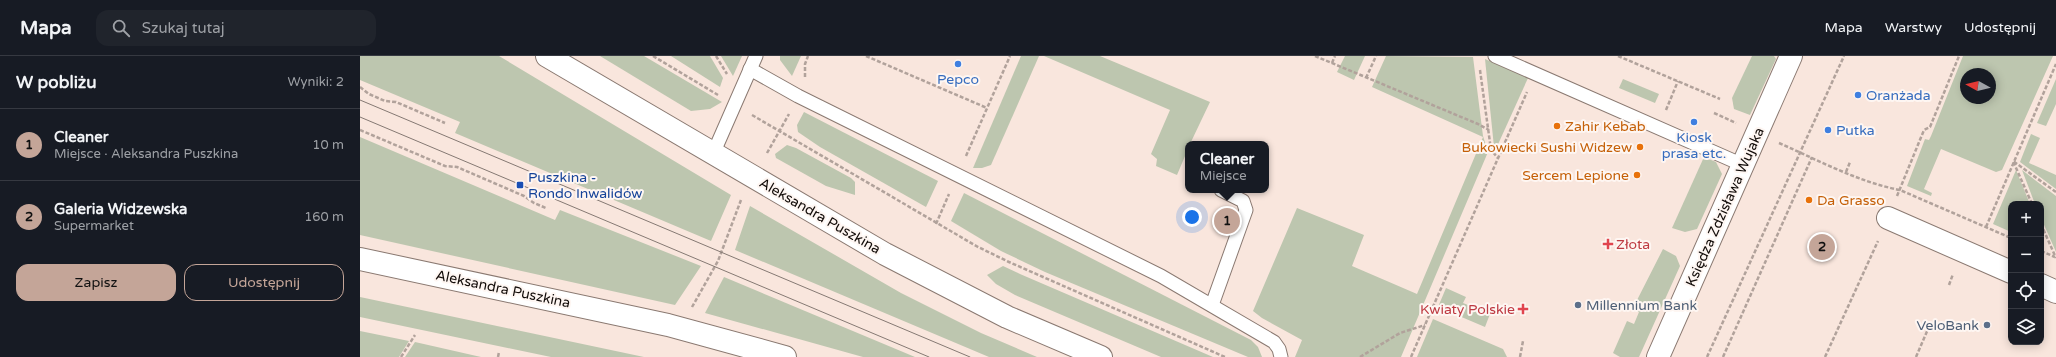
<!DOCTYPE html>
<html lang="pl">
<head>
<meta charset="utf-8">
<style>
	:root { --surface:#171b24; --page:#20242c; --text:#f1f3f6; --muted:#9ea1a6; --line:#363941; --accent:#c4a598 }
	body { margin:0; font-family:"Varela Round",sans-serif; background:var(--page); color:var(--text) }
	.controls { position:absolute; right:12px; bottom:12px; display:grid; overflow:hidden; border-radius:8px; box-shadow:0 2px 10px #0003 }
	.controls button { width:36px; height:36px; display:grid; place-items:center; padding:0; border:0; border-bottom:1px solid var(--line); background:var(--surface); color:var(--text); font:20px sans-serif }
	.compass { position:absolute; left:1600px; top:12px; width:36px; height:36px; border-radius:50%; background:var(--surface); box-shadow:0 2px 10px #0003; rotate:278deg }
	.you { position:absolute; left:832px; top:161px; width:14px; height:14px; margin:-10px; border:3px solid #fff; border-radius:50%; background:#1a73e8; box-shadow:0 0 0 6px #1a73e833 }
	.badge { display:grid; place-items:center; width:26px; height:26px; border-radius:50%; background:var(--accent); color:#111; font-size:13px; font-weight:700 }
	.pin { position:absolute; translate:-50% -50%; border:2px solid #fff; box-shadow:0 1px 4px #0006 }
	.popup { position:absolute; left:825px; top:85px; width:84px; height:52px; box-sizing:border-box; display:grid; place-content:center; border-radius:8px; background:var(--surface); filter:drop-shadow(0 1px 3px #0005); font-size:13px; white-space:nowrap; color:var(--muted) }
	.popup b { font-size:15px; color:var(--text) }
	.popup::after { content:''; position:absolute; left:50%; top:100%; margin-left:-8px; border:8px solid transparent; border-top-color:var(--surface) }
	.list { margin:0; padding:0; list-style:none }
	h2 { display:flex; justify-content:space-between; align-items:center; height:52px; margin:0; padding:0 16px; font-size:17px }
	h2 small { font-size:13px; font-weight:400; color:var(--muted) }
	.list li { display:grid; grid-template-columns:26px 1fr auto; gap:12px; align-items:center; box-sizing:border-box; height:72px; padding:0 16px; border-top:1px solid var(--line) }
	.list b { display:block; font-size:15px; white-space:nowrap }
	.list p { margin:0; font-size:13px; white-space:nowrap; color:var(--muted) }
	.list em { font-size:13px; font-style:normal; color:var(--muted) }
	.actions { display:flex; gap:8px; padding:12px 16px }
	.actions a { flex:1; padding:9px 0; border:1px solid var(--accent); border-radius:12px; text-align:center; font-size:14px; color:var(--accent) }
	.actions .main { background:var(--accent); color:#111 }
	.icon { flex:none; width:22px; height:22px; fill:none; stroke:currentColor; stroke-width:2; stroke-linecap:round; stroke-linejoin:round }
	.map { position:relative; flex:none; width:1696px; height:301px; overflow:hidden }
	header { display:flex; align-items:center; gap:24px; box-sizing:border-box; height:56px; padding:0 20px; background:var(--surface); border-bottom:1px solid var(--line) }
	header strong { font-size:19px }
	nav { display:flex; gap:22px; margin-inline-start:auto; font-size:14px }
	.search { width:280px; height:36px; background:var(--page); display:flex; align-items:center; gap:10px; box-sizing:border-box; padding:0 14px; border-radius:12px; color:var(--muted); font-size:15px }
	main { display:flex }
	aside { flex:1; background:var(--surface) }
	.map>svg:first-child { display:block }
	.green { fill:#bdc6af; fill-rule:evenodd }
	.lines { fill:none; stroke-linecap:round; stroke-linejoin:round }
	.service-casing { stroke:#8a7971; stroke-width:15 }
	.minor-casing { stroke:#8a7971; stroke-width:24 }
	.secondary-casing { stroke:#8a7971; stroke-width:24 }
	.path { stroke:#b1a29b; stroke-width:2.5; stroke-dasharray:4 2; stroke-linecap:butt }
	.service { stroke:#fff; stroke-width:13 }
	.minor { stroke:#fff; stroke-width:22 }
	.secondary { stroke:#fff; stroke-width:22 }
	.tram { stroke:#857973; stroke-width:1 }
	.shop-dot { fill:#3f7fe0; stroke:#fef6f2; stroke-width:1.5 }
	.food-dot { fill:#e8710a; stroke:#fef6f2; stroke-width:1.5 }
	.transit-dot { fill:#1a4fb4; stroke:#fef6f2; stroke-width:1.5 }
	.health-dot { fill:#e0444e; stroke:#fef6f2; stroke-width:1.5 }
	.service-dot { fill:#5c6f8a; stroke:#fef6f2; stroke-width:1.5 }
	.labels { text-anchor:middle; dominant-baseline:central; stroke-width:4; stroke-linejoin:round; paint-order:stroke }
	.shop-label { font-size:14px; fill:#366cbe; stroke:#fef6f2 }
	.food-label { font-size:14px; fill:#c56008; stroke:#fef6f2; text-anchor:start }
	.transit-label { font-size:14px; fill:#164399; stroke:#fef6f2; text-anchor:start }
	.street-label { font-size:14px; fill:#120c09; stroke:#fef6f2 }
	.health-label { font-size:14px; fill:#be3a42; stroke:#fef6f2; text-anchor:start }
	.service-label { font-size:14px; fill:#4e5e75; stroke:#fef6f2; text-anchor:start }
</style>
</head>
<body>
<header>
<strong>Mapa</strong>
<div class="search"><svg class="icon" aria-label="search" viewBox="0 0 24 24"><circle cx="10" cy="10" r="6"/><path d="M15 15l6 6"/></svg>Szukaj tutaj</div>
<nav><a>Mapa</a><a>Warstwy</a><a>Udostępnij</a></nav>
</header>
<main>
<aside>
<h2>W pobliżu<small>Wyniki: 2</small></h2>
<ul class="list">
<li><span class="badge">1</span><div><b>Cleaner</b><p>Miejsce · Aleksandra Puszkina</p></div><em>10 m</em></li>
<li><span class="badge">2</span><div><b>Galeria Widzewska</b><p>Supermarket</p></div><em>160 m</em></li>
</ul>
<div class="actions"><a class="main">Zapisz</a><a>Udostępnij</a></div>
</aside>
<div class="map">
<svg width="1696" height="301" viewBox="0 0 1696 301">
	<rect width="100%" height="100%" fill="#f9e6dd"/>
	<g class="green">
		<path d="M0 0H139L371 139 351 185 95 77 100 66 0 24Z"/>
		<path d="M240 0H284L362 46 350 53 331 55Z"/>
		<path d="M311 0H350L363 22 360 31Z"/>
		<path d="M361 0H382L373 20Z"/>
		<path d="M420 0H441L432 20 420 4Z"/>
		<path d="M661 0H679L631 109 622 112H613Z"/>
		<path d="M684 0H740L850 46 830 88H828V93L817 119 796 110 797 103 791 98 810 54Z"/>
		<path d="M985 0H1005L994 24 977 16Z"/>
		<path d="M1026 0 1113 1 1123 80 1128 96 1041 301H935L942 284 902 262 893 255 937 152 1004 179 992 210 1057 238 1123 81 1012 31Z"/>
		<path d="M1392 0H1414L1416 3 1390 59 1374 53 1372 42Z"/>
		<path d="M1603 0H1693L1642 114 1636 116 1581 93 1564 133 1572 137 1571 140 1547 130 1565 83 1569 84 1571 80ZM1606 18H1630V42H1606Z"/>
		<path d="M1125 3 1168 22 1135 95 1134 91Z"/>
		<path d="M1263 23 1299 38 1295 47 1259 32Z"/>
		<path d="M1696 23V48L1686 70 1677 67Z"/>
		<path d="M444 56 578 125 566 151 460 91 438 76 437 69Z"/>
		<path d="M1671 78 1680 82 1669 107 1696 119V133L1660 106Z"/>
		<path d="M0 81 195 164 200 154 341 210 315 249 0 179Z"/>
		<path d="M427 89 436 92 491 122 495 126V139L466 130 416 102 415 98Z"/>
		<path d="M1344 101 1356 106 1362 118 1337 173 1325 176 1312 172Z"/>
		<path d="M1656 114 1670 148H1651V176L1633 168Z"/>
		<path d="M1662 114 1696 140V196L1681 162V148H1675Z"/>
		<path d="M604 137 891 284 898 291 902 301H888L685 216 641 195 591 165Z"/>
		<path d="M390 150 541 237 621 277 677 301H629L375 194Z"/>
		<path d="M1303 193 1316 200 1320 210 1279 301H1260L1253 297 1267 265 1274 268 1279 256 1273 252Z"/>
		<path d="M643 210 660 218 853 301H801L655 239 636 228 627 219Z"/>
		<path d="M364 221 555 301H503L345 257Z"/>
		<path d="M1086 232 1106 241 1103 247 1130 258 1125 271 1078 251Z"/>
		<path d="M0 241 284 301H191L0 261Z"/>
		<path d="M1073 263 1143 293 1147 301H1057Z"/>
		<path d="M0 275 49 285 39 301H0Z"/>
		<path d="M55 286 121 301H45Z"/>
	</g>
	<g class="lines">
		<g class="service-casing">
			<g id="service">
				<path d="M1135 0 1383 109"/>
				<path d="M390 13 438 40 801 220 914 286 919 293 921 301"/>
				<path d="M353 98 396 0"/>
				<path d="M852 249 886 154 883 145 861 134"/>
			</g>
		</g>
		<g class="minor-casing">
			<g id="minor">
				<path d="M1528 162 1651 216"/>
				<path d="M1681 229 1696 236"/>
				<path d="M1298 301 1431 0"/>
			</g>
		</g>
		<g class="secondary-casing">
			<g id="secondary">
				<path d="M187 0 525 198 647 261 741 301"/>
				<path d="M0 203 308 269 425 301"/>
			</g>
		</g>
		<g class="path">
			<path d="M293 0 358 39"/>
			<path d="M356 0 367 18"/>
			<path d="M506 0 627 52"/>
			<path d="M955 0 1118 68 1129 74"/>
			<path d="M1258 0 1360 43"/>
			<path d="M972 7 975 0"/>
			<path d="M1120 14 1131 94 1138 102"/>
			<path d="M445 21V8L448 0"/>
			<path d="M1006 22 1016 0"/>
			<path d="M0 31 9 38 25 45 36 46 85 67"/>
			<path d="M1306 54 1318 25"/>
			<path d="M1354 57 1376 67"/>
			<path d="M392 59 618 191 649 206 865 301"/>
			<path d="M0 74 85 110 97 111 164 140 174 147 186 152"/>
			<path d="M1419 87C1458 104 1498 126 1540 134L1651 182"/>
			<path d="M407 97 429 58"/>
			<path d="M606 100 650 0"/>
			<path d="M1486 116 1490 106"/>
			<path d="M1537 140 1564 74 1570 71 1599 0"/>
			<path d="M1672 148 1653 105 1696 136"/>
			<path d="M576 168 589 138"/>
			<path d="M1681 168 1696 202"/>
			<path d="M1626 171 1696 8"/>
			<path d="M1681 195 1695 201"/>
			<path d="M1589 229 1593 218"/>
			<path d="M332 251 358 205 381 144"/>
			<path d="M41 301 55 279"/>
			<path d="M138 301 139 296"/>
			<path d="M1000 301 1040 277 1065 269"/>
			<path d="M1051 301 1167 36"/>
			<path d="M1160 301 1163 285"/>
			<path d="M1347 301 1484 0"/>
			<path d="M1363 301 1452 101"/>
			<path d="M1465 301 1518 185"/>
			<path d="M1556 301 1568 273"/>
		</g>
		<use href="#service" class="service"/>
		<use href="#minor" class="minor"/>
		<use href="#secondary" class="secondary"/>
		<g class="tram">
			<path d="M0 44 610 301"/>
			<path d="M0 61 569 301"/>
		</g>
	</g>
	<g class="shop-dot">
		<circle cx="598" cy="8" r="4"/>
		<circle cx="1498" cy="39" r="4"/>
		<circle cx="1334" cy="66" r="4"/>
		<circle cx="1468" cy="74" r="4"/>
	</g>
	<g class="food-dot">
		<circle cx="1197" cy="70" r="4"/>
		<circle cx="1280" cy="91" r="4"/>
		<circle cx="1277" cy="119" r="4"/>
		<circle cx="1449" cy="144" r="4"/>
	</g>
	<rect class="transit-dot" x="156" y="125" width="8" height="8" rx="2"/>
	<g class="health-dot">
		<path d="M1246 182h4v4h4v4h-4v4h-4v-4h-4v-4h4z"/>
		<path d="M1161 247h4v4h4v4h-4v4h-4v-4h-4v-4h4z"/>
	</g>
	<g class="service-dot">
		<circle cx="1218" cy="249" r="4"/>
		<circle cx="1627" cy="269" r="4"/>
	</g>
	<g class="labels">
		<g class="shop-label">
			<text x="598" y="23">Pepco</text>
			<text x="1506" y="39" text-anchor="start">Oranżada</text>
			<text x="1476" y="74" text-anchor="start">Putka</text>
			<text x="1334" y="81">Kiosk<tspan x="1334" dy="16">prasa etc.</tspan></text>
		</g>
		<g class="food-label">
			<text x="1205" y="70">Zahir Kebab</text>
			<text x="1272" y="91" text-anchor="end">Bukowiecki Sushi Widzew</text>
			<text x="1269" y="119" text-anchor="end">Sercem Lepione</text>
			<text x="1457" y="144">Da Grasso</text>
		</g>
		<g class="transit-label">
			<text x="168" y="121">Puszkina -<tspan x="168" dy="16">Rondo Inwalidów</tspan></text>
		</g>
		<g class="street-label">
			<text transform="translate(1365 151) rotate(-66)">Księdza Zdzisława Wujaka</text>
			<text transform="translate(460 160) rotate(30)">Aleksandra Puszkina</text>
			<text transform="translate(143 233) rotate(12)">Aleksandra Puszkina</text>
		</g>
		<g class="health-label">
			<text x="1256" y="188">Złota</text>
			<text x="1155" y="253" text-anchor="end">Kwiaty Polskie</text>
		</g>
		<g class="service-label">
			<text x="1226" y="249">Millennium Bank</text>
			<text x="1619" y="269" text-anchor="end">VeloBank</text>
		</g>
	</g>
</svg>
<div class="controls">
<button>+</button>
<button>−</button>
<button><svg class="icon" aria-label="locate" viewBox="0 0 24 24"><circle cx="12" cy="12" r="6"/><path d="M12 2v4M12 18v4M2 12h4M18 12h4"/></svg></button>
<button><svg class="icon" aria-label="layers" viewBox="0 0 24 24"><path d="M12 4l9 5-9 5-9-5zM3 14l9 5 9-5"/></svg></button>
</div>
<svg class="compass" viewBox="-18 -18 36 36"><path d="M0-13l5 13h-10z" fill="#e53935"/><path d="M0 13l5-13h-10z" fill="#9ea1a6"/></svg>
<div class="you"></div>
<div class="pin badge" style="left:867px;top:165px">1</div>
<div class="popup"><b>Cleaner</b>Miejsce</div>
<div class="pin badge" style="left:1462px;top:191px">2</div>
</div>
</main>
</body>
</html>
